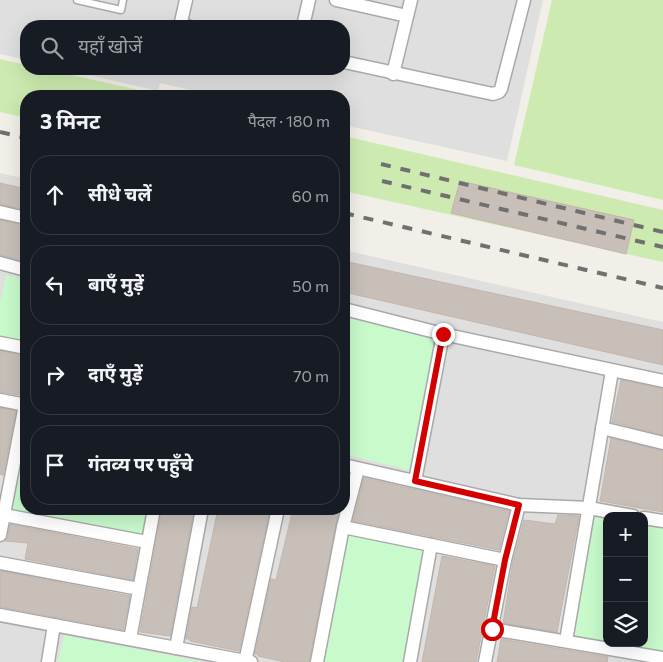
<!DOCTYPE html>
<html lang="hi">
<head>
<meta charset="utf-8">
<style>
	:root { --surface:#171b24; --page:#20242c; --text:#f1f3f6; --muted:#9ea1a6; --line:#363941 }
	body { margin:0; font-family:Commissioner,"Noto Sans Devanagari",sans-serif; background:var(--page); color:var(--text) }
	.controls { position:absolute; right:15px; bottom:15px; display:grid; overflow:hidden; border-radius:10px; box-shadow:0 5px 20px #0002 }
	.controls button { width:45px; height:45px; display:grid; place-items:center; padding:0; border:0; border-bottom:1px solid var(--line); background:var(--surface); color:var(--text); font:25px sans-serif }
	.stop { position:absolute; width:15px; height:15px; margin:-11px; border:4px solid #d40000; border-radius:50%; background:#fff }
	.stop.end { background:#d40000; border-color:#fff; box-shadow:0 1px 5px #0008 }
	.list { margin:0; padding:0; list-style:none }
	h2 { display:flex; justify-content:space-between; align-items:center; height:65px; margin:0; padding:0 20px; font-size:21px }
	h2 small { font-size:16px; font-weight:400; color:var(--muted) }
	.list li { display:grid; grid-template-columns:32px 1fr auto; gap:15px; align-items:center; box-sizing:border-box; height:80px; margin:0 10px 10px; padding:0 10px; border:1px solid var(--line); border-radius:20px }
	.list b { display:block; font-size:19px; white-space:nowrap }
	.list em { font-size:16px; font-style:normal; color:var(--muted) }
	.icon { flex:none; width:28px; height:28px; fill:none; stroke:currentColor; stroke-width:2; stroke-linecap:round; stroke-linejoin:round }
	.map { position:relative; flex:none; width:663px; height:662px; overflow:hidden }
	.search { position:absolute; background:var(--surface); box-shadow:0 5px 20px #0002; left:20px; top:20px; width:330px; height:55px; display:flex; align-items:center; gap:12px; box-sizing:border-box; padding:0 18px; border-radius:20px; color:var(--muted); font-size:19px }
	.panel { position:absolute; background:var(--surface); box-shadow:0 5px 20px #0002; left:20px; top:90px; width:330px; height:425px; border-radius:20px }
	.map>svg:first-child { display:block }
	.residential { fill:#e0dfdf; fill-rule:evenodd }
	.grass { fill:#cdebb0 }
	.park { fill:#c8facc }
	.building { fill:#c7bfb8; stroke:#c4b6ab }
	.lines { fill:none; stroke-linecap:round; stroke-linejoin:round }
	.service-casing { stroke:#a9a9a9; stroke-width:9 }
	.minor-casing { stroke:#a9a9a9; stroke-width:15 }
	.service { stroke:#fff; stroke-width:6 }
	.minor { stroke:#fff; stroke-width:12 }
	.rail { stroke:#707070; stroke-width:4; stroke-dasharray:10 10; stroke-linecap:butt }
	.route { stroke:#d40000; stroke-width:6 }
</style>
</head>
<body>
<div class="map">
<svg width="663" height="662" viewBox="0 0 663 662">
	<rect width="100%" height="100%" fill="#f2efe9"/>
	<g class="residential">
		<path d="M0 0H543L507 161 344 125V96H218L160 83 158 91 63 69H344V26H26V60L0 54Z"/>
		<path d="M0 173 26 179V509H344V250L663 322V662H0ZM607 516H644V643H607Z"/>
	</g>
	<g class="grass">
		<path d="M552 0H663V200L514 165Z"/>
		<path d="M0 59 26 65V69H44L166 96H26V118L0 112Z"/>
		<path d="M344 136 663 210V262L344 191Z"/>
	</g>
	<g class="park">
		<path d="M6 275 26 279V341L0 335V304Z"/>
		<path d="M344 315 435 338 409 470 344 454Z"/>
		<path d="M19 453 26 455V509H151L146 539 9 512Z"/>
		<path d="M594 513 607 516V643H644V523L663 526V654L569 637Z"/>
		<path d="M348 533 427 549 405 662H322Z"/>
		<path d="M64 635 204 662H58Z"/>
	</g>
	<g class="building">
		<path d="M460 181 634 220 626 254 451 213Z"/>
		<path d="M0 183 26 189V210L0 204Z"/>
		<path d="M0 220 26 226V262L0 255Z"/>
		<path d="M344 261 663 330V365L344 292Z"/>
		<path d="M0 351 26 356V396L0 392Z"/>
		<path d="M621 380 663 389V435L612 422Z"/>
		<path d="M0 408 16 411 3 475 0 474Z"/>
		<path d="M611 438 663 451V512L600 501Z"/>
		<path d="M364 478 509 511 499 550 353 521Z"/>
		<path d="M162 509H194L170 636 140 632Z"/>
		<path d="M218 509H270L239 651 190 641V639H186L192 607 197 608Z"/>
		<path d="M293 509H339L309 662H285L258 656V654H255L271 579 276 580Z"/>
		<path d="M558 515 579 516 557 632 503 623 513 562 524 520 555 524Z"/>
		<path d="M10 524 138 549 133 580 25 559 28 543 5 541 8 537Z"/>
		<path d="M442 556 495 566 476 662H422Z"/>
		<path d="M0 571 130 596 123 630 0 607Z"/>
		<path d="M501 639 608 657 607 662H497Z"/>
	</g>
	<g class="lines">
		<g class="service-casing">
			<path id="service" d="M77 0 121 10 123 0"/>
		</g>
		<g class="minor-casing">
			<g id="minor">
				<path d="M186 0 181 22 184 25 188 26"/>
				<path d="M336 0 407 16"/>
				<path d="M303 26 309 0"/>
				<path d="M344 62 493 94 499 92 501 89 524 0"/>
				<path d="M393 74 411 0"/>
				<path d="M0 212 26 218"/>
				<path d="M0 263 26 270"/>
				<path d="M344 309 443 334 663 381"/>
				<path d="M0 343 26 348"/>
				<path d="M0 400 26 405"/>
				<path d="M602 428 663 443"/>
				<path d="M344 465 519 505 589 508 633 516"/>
				<path d="M415 481 443 334"/>
				<path d="M4 515 147 542"/>
				<path d="M644 518 663 521"/>
				<path d="M343 527 505 560"/>
				<path d="M0 535 25 405"/>
				<path d="M0 563 139 589"/>
				<path d="M0 615 251 662"/>
				<path d="M492 629 663 658"/>
				<path d="M130 639 154 509"/>
				<path d="M566 641 612 371"/>
				<path d="M176 648 202 509"/>
				<path d="M48 662 54 625"/>
				<path d="M245 662 278 509"/>
				<path d="M317 662 343 527 358 469"/>
				<path d="M410 662 431 545"/>
				<path d="M485 662 505 560 519 505"/>
			</g>
		</g>
		<use href="#service" class="service"/>
		<use href="#minor" class="minor"/>
		<g class="rail">
			<path d="M0 132 26 138"/>
			<path d="M381 164 663 232"/>
			<path d="M382 181 663 247"/>
			<path d="M344 213 663 288"/>
		</g>
	</g>
	<g class="lines">
		<path class="route" d="M443 334 415 481 519 505 505 560 492 629"/>
	</g>
</svg>
<div class="controls">
<button>+</button>
<button>−</button>
<button><svg class="icon" aria-label="layers" viewBox="0 0 24 24"><path d="M12 4l9 5-9 5-9-5zM3 14l9 5 9-5"/></svg></button>
</div>
<div class="stop" style="left:492px;top:629px"></div>
<div class="stop end" style="left:443px;top:334px"></div>
<div class="search"><svg class="icon" aria-label="search" viewBox="0 0 24 24"><circle cx="10" cy="10" r="6"/><path d="M15 15l6 6"/></svg>यहाँ खोजें</div>
<section class="panel">
<h2>3 मिनट<small>पैदल · 180 m</small></h2>
<ul class="list">
<li><svg class="icon" aria-label="ahead" viewBox="0 0 24 24"><path d="M12 20V5M6 11l6-6 6 6"/></svg><div><b>सीधे चलें</b></div><em>60 m</em></li>
<li><svg class="icon" aria-label="left" viewBox="0 0 24 24"><path d="M17 20v-9H6M10 6l-5 5 5 5"/></svg><div><b>बाएँ मुड़ें</b></div><em>50 m</em></li>
<li><svg class="icon" aria-label="right" viewBox="0 0 24 24"><path d="M7 20v-9h11M14 6l5 5-5 5"/></svg><div><b>दाएँ मुड़ें</b></div><em>70 m</em></li>
<li><svg class="icon" aria-label="arrive" viewBox="0 0 24 24"><path d="M6 21V4h12l-3 4 3 4H6"/></svg><div><b>गंतव्य पर पहुँचे</b></div></li>
</ul>
</section>
</div>
</body>
</html>
